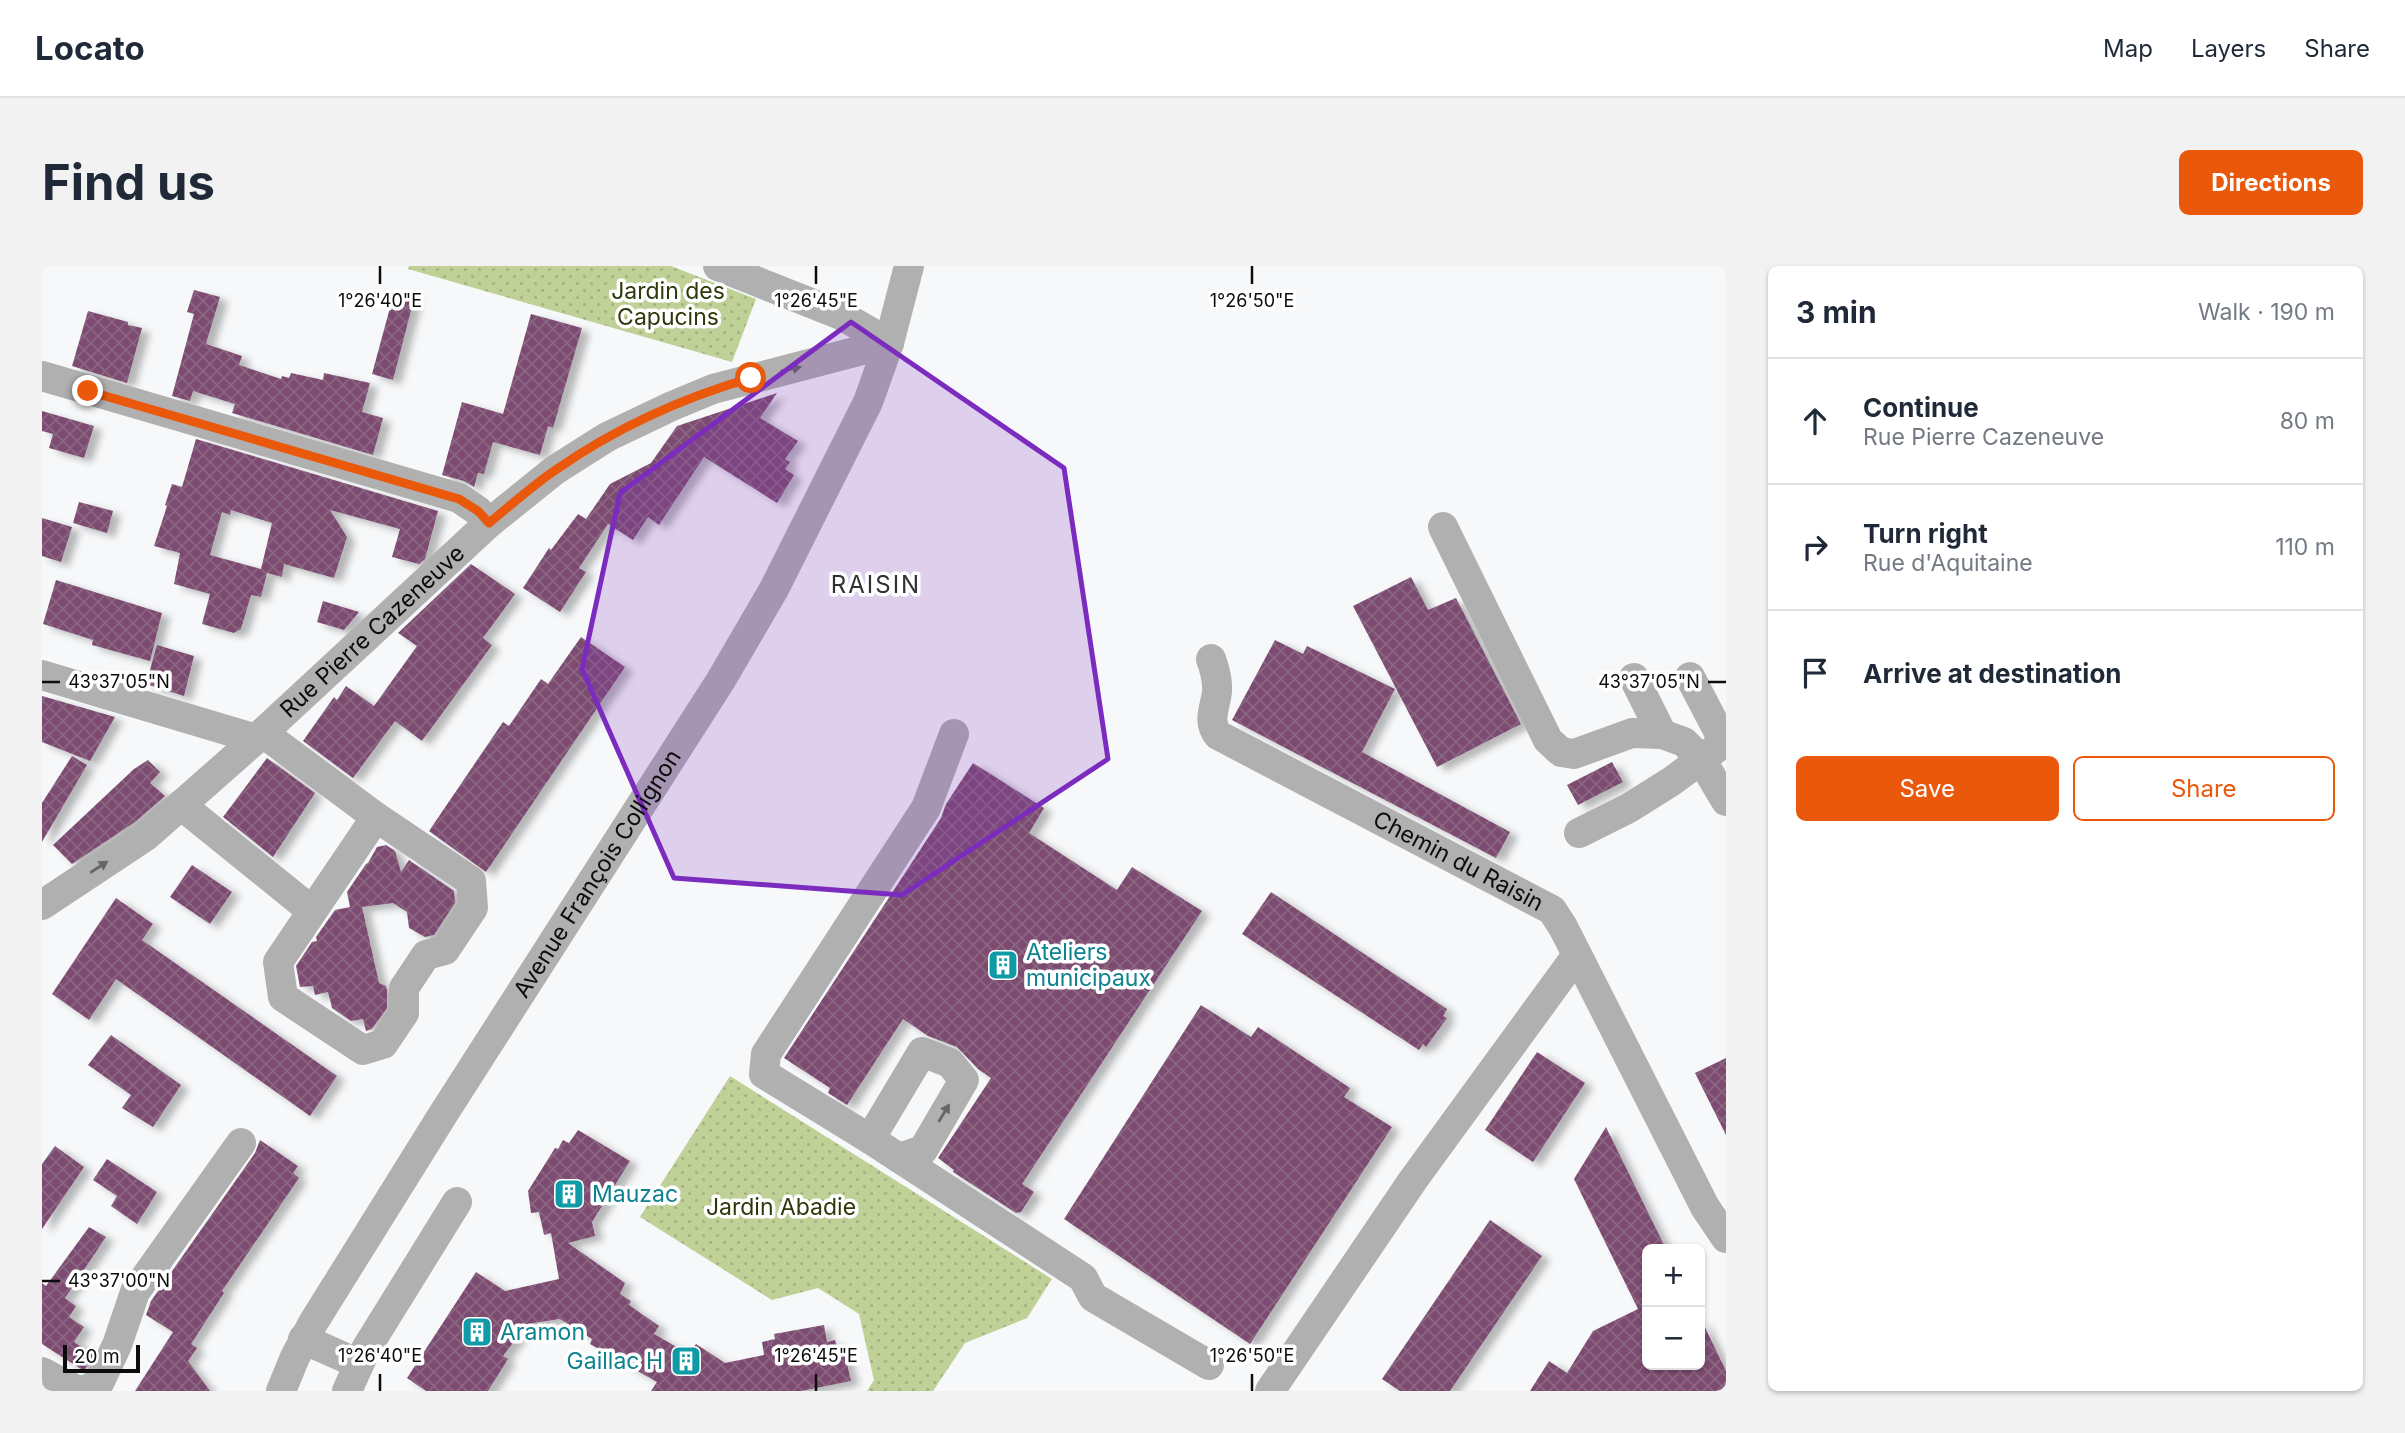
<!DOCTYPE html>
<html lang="en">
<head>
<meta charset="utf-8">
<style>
	:root { --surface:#fff; --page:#f2f2f3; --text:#1f2937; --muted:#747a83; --line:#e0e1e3; --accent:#ea580c }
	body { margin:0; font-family:Inter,sans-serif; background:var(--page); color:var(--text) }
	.controls { position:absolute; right:21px; bottom:21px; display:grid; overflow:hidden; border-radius:10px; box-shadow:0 2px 5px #0004 }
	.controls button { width:63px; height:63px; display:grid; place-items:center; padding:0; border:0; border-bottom:2px solid var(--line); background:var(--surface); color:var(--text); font:35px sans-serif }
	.scale { position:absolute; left:21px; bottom:18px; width:77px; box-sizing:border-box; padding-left:7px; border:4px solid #0c0c0c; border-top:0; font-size:19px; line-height:24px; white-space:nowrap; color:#0c0c0c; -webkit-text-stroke:5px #fff; paint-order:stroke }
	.stop { position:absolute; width:21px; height:21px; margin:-16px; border:5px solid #ea580c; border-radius:50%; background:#fff }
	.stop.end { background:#ea580c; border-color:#fff; box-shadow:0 2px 7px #0008 }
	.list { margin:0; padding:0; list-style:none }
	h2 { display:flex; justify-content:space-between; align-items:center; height:91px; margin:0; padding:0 28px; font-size:30px }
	h2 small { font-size:23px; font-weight:400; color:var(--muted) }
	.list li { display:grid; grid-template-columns:46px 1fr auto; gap:21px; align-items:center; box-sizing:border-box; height:126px; padding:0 28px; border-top:2px solid var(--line) }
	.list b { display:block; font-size:26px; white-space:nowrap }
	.list p { margin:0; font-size:23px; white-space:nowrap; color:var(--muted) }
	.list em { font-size:23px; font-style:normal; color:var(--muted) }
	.actions { display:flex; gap:14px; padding:21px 28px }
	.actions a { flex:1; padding:16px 0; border:2px solid var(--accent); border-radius:10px; text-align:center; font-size:24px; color:var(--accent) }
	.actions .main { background:var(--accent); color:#fff }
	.icon { flex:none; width:38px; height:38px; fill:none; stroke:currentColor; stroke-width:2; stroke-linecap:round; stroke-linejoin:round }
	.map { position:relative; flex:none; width:1684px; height:1125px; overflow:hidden; border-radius:10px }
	header { display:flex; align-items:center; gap:42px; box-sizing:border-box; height:98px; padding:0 35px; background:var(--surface); border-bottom:2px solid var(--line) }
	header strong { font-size:33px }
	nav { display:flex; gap:38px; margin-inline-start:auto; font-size:24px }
	.intro { display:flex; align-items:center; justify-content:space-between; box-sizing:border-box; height:168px; padding:0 42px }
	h1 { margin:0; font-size:49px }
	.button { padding:18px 32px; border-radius:10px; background:var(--accent); color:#fff; font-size:24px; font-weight:700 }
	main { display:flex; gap:42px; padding:0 42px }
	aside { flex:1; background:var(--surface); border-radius:10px; box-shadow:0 2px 5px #0004 }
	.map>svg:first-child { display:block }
	.park { fill:url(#park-dots) }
	.building { fill:url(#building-cross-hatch); fill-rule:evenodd; filter:url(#shadow) }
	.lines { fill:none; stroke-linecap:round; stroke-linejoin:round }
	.minor { stroke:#b1b0b0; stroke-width:30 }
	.oneway { fill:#676666 }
	.route { stroke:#ea580c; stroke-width:9 }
	.marked { fill:#7b2cbf; fill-opacity:0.2; stroke:#7b2cbf; stroke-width:5; stroke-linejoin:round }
	.ticks { fill:none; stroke:#0c0c0c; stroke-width:2.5 }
	.labels { text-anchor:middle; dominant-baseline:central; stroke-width:7; stroke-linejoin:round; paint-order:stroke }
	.park-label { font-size:23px; fill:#2e390b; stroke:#fff }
	.street-label { font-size:23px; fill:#0c0c0c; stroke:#fff }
	.culture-label { font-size:23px; fill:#0d838f; stroke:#fff; text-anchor:start }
	.neighbourhood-label { font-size:24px; letter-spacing:2px; fill:#303132; stroke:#fff }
	.ticks-label { font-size:18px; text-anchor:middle; fill:#0c0c0c; stroke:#fff; stroke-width:7; stroke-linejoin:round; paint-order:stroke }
</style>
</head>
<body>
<header>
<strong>Locato</strong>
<nav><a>Map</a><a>Layers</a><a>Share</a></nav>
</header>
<div class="intro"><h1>Find us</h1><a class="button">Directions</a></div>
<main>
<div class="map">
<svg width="1684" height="1125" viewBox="0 0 1684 1125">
	<defs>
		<pattern id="park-dots" width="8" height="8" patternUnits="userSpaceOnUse" patternTransform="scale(1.75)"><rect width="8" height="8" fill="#c0d198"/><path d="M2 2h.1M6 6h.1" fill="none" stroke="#a4b282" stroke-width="1.8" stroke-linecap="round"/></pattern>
		<pattern id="building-cross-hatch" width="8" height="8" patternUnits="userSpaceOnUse" patternTransform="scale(1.75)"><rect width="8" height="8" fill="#7d4c71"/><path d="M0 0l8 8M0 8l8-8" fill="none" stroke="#8b6682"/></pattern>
		<filter id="shadow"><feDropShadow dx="8" dy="4.5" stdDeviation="3.5" flood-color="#0004"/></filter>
	</defs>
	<rect width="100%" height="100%" fill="#f7f8f9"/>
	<g class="park">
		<path d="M367 0H629L714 33 690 96 366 3Z"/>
		<path d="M688 810 1010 1013 985 1052 923 1077 891 1125H825L832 1114 817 1048 776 1022 730 1034 598 951Z"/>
	</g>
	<g class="building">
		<path d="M152 24 178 31 164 78 200 90 197 99 239 113 240 110 247 112 249 107 281 114 282 107 328 117 320 146 341 152 331 189 190 147 193 138 151 125 148 135 130 130 152 48 145 46Z"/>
		<path d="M352 27 372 33 351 114 330 108Z"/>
		<path d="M46 45 86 56V59L100 62 85 117 30 100Z"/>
		<path d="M489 48 540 62 511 162 506 160 498 189 451 176 442 208 436 207 432 221 422 215 400 209 420 136 461 148Z"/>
		<path d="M735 127 718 152 756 175 743 193 748 196 743 203 752 209 735 237 662 191 617 259 606 251 591 274 566 258 537 302 544 306 518 346 481 322 507 282 509 284 536 248 544 253 568 218 609 197 635 160Z"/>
		<path d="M0 145 52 160 42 192 7 182 11 168 0 165Z"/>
		<path d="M154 173 396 245 383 293 377 298 350 291 358 263 288 244 305 271 292 312 242 298 240 311 225 307 219 331 209 329 199 363 192 367 160 358 168 328 132 318 138 287 112 280 125 240 123 239 130 218 140 221ZM189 244 230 257 219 303 168 289 180 246 188 249Z"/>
		<path d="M37 236 71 245 65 267 31 257Z"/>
		<path d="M0 252 30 261 19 296 0 290Z"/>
		<path d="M429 298 473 328 441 372 450 379 380 475 353 455 311 512 261 475 292 431 295 434 304 420 332 440 375 380 356 367Z"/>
		<path d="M1369 311 1386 344 1414 332 1479 458 1395 501 1311 340Z"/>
		<path d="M14 314 120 347 108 395 50 379 51 374 1 358Z"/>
		<path d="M281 335 317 346 302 364 275 356Z"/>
		<path d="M539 371 583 401 444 606 387 565 461 456 467 460 499 413 506 418Z"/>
		<path d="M1233 374 1261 388 1265 380 1353 423 1320 486 1468 566 1454 592 1190 454Z"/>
		<path d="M115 379 152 390 142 430 104 418Z"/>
		<path d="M0 430 73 451 48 495 0 476Z"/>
		<path d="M30 490 45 499 0 576V537Z"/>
		<path d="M225 492 273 527 231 591 181 551Z"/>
		<path d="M106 494 118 506 108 517 123 530 93 556 30 598 11 579 92 503Z"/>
		<path d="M1570 496 1581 516 1536 539 1525 519Z"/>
		<path d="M931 497 1002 542 987 567 1075 624 1090 601 1160 645 980 918 992 926 979 946 974 947 911 906 912 904 896 892 949 812 936 803 915 781 886 770 861 753 805 839 786 827 788 822 742 792 899 552 904 538Z"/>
		<path d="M344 579 353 585 359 606 367 594 412 625 413 637 392 669 383 671 367 662 365 646 351 637 320 641 337 717 344 720 345 724V742L330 763 324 765 321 753 309 755 290 742 286 726 273 729 271 720 258 721 254 700 270 676 275 675 274 671 293 644 308 641 305 626 324 598 326 597 335 581Z"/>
		<path d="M150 599 190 626 168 658 128 631Z"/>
		<path d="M1229 626 1405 743 1401 750 1405 752 1384 781 1381 778 1377 784 1200 668Z"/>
		<path d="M74 632 111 658 100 674 295 810 268 850 74 713 47 754 10 728Z"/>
		<path d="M1159 739 1209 771 1216 761 1308 822 1302 831 1350 861 1208 1078 1022 953Z"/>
		<path d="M69 769 139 819 111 861 80 842 89 829 46 799Z"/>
		<path d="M1495 786 1543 817 1491 896 1443 864Z"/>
		<path d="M1684 792V869L1653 807Z"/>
		<path d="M1564 861 1624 983H1605V1099H1658V1051L1684 1105V1125H1488L1507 1095 1525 1107 1551 1065 1596 1043 1532 913Z"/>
		<path d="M536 864 588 895 550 956 553 970 526 977 583 1017 578 1028 589 1035 587 1039 617 1060 612 1068 647 1088 654 1078 683 1097 722 1089 720 1076 733 1073 732 1068 782 1059 785 1076 793 1074 796 1086 802 1085 809 1115 759 1125H609L615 1116 548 1078 550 1073 518 1053 491 1057 492 1064 479 1066 461 1090 466 1093 446 1125H384L365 1112 434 1006 463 1025 517 1013 509 967 502 969 497 946 489 947 486 925 513 882 516 883 521 874 527 877Z"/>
		<path d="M218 874 256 900 251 907 257 912 180 1025 182 1027 149 1078 155 1082 146 1095 168 1125H93L131 1066 104 1049 109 1035 213 887Z"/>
		<path d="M13 880 42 901 0 963V898Z"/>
		<path d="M65 893 115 926 95 958 69 940 75 930 51 914Z"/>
		<path d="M1448 954 1500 990 1408 1125H1358L1340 1113Z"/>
		<path d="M47 961 64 971 23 1032 34 1040 27 1051 42 1061 32 1076 51 1089 42 1105 0 1078V1017L4 1020Z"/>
	</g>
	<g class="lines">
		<g class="minor">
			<path d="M676 0 799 49 847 77"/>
			<path d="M0 110 417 232 436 245 447 257"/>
			<path d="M1401 261 1506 474 1519 486 1532 488 1590 467 1620 468 1642 476 1659 493 1684 535"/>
			<path id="s1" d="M1169 393C1173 404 1176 414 1175 426 1173 442 1165 455 1176 469L1510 644 1521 661 1663 941 1684 972"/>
			<path d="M0 409 214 473"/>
			<path d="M1648 411 1682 476"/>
			<path d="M1592 412 1620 468"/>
			<path d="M221 467 334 551"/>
			<path d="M912 468 884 542 724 788 722 808 828 873 1041 1012 1051 1031 1167 1099"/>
			<path d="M139 539 270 645"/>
			<path d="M334 551 429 615 431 642 403 684 384 689 362 722V747L341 778 321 784 241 731 236 696Z"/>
			<path d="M1537 567 1587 542 1630 515 1684 475"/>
			<path id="s2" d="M0 639 104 570 214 473 447 257 513 204 565 171 630 140 671 123 847 77"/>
			<path d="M828 873 880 786 908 797 922 814 881 884 857 892"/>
			<path d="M261 1073 317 1098"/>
			<path d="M0 1106 34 1124H46L58 1115 75 1079 93 1026 199 877"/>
			<path id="s3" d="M239 1125 253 1091 271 1057 400 850 679 414 732 323 826 136 847 77 867 0"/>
			<path d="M305 1125 324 1083 415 936"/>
			<path d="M1228 1125 1371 914 1535 689"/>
		</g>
	</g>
	<defs><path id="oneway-solid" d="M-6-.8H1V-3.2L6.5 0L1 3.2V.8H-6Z" transform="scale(1.75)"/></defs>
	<g class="oneway">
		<use href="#oneway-solid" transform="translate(749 103) rotate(-12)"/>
		<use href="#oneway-solid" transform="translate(57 601) rotate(-33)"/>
		<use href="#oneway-solid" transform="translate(902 847) rotate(-59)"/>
	</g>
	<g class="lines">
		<path class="route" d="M46 125 417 233 436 245 447 257C469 239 491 219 515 203 574 162 640 132 709 112"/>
	</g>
	<path class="marked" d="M809 56 1022 202 1066 493 860 629 632 612 540 403 578 227Z"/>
	<path class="ticks" d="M338 0V18M774 0V18M1210 0V18M0 416H18M1666 416H1684M0 1015H18M338 1108V1125M774 1108V1125M1210 1108V1125"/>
	<defs>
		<g id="building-square" transform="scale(1.575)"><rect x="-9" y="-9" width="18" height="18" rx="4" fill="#0f9aa8" stroke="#fff"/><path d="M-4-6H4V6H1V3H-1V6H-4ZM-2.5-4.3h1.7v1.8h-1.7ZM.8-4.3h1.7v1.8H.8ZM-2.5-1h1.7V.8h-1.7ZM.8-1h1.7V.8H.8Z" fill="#fff"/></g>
	</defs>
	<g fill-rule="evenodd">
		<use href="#building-square" x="961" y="699"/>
		<use href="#building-square" x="527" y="928"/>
		<use href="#building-square" x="435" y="1066"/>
		<use href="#building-square" x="644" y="1095"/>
	</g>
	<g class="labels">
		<g class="park-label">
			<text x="626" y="25">Jardin des<tspan x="626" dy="26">Capucins</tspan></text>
			<text x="739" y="941">Jardin Abadie</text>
		</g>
		<g class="street-label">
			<text stroke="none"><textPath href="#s2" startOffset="430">Rue Pierre Cazeneuve</textPath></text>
			<text stroke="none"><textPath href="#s1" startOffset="350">Chemin du Raisin</textPath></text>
			<text stroke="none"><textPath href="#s3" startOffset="607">Avenue François Collignon</textPath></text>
		</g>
		<g class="culture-label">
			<text x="984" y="686">Ateliers<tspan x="984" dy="26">municipaux</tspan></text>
			<text x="550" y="928">Mauzac</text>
			<text x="458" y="1066">Aramon</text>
			<text x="621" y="1095" text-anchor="end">Gaillac H</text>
		</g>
		<g class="neighbourhood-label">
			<text x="834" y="318">RAISIN</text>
		</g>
	</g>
	<g class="ticks-label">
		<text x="338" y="41">1°26'40"E</text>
		<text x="774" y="41">1°26'45"E</text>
		<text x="1210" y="41">1°26'50"E</text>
		<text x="77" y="422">43°37'05"N</text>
		<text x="1607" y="422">43°37'05"N</text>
		<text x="77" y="1021">43°37'00"N</text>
		<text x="338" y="1096">1°26'40"E</text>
		<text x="774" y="1096">1°26'45"E</text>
		<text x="1210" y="1096">1°26'50"E</text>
	</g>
</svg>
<div class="controls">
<button>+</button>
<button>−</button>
</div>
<div class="scale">20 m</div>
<div class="stop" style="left:709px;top:112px"></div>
<div class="stop end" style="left:46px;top:125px"></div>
</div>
<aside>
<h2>3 min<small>Walk · 190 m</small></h2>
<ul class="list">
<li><svg class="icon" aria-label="ahead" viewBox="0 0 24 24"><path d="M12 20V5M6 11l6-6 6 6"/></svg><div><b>Continue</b><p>Rue Pierre Cazeneuve</p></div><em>80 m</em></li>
<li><svg class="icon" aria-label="right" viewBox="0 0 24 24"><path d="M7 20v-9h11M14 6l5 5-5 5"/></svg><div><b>Turn right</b><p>Rue d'Aquitaine</p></div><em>110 m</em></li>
<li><svg class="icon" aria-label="arrive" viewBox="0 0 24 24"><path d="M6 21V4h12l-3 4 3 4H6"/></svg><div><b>Arrive at destination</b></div></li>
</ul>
<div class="actions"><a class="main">Save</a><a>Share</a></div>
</aside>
</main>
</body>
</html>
